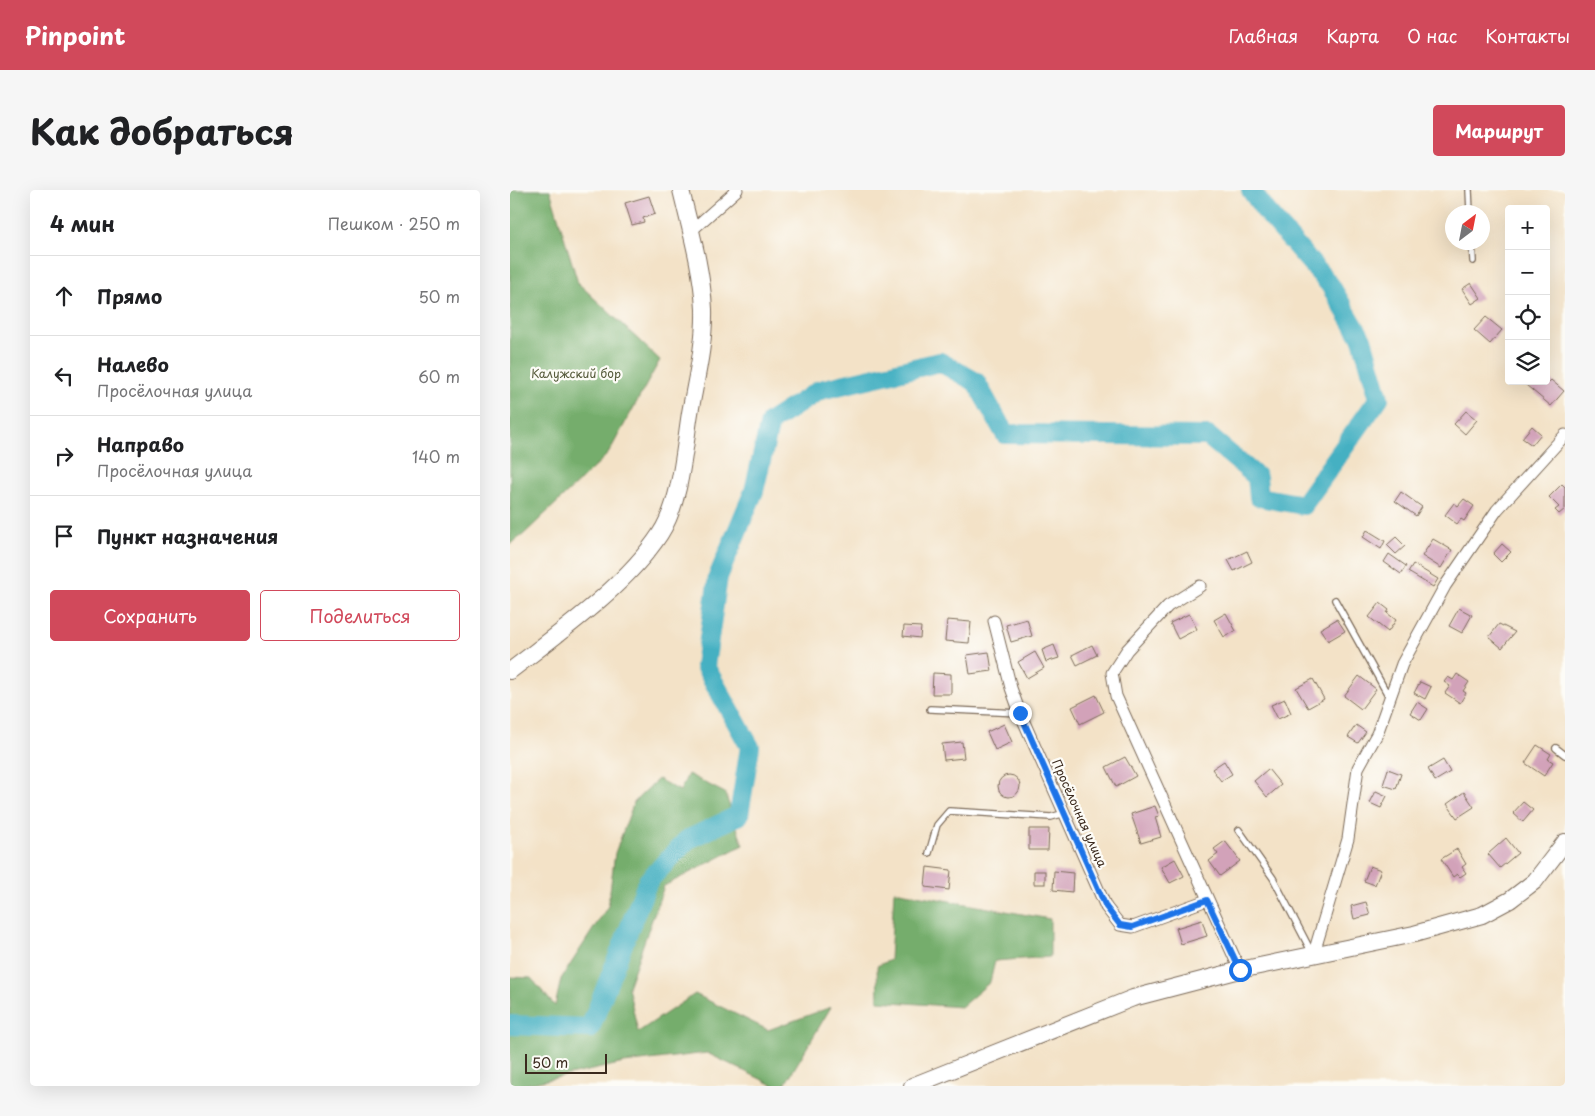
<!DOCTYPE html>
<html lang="ru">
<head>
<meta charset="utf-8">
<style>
	:root { --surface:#fff; --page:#f6f6f6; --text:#202124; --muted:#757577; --line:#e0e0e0; --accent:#d1495b }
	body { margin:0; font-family:"Playpen Sans",sans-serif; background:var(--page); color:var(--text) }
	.controls { position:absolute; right:15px; top:15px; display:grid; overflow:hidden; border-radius:5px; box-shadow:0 5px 20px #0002 }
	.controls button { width:45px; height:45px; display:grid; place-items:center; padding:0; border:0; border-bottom:1px solid var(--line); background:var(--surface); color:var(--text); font:25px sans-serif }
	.compass { position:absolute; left:935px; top:15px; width:45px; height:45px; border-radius:50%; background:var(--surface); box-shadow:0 5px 20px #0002; rotate:32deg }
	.scale { position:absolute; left:15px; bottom:12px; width:82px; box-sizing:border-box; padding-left:5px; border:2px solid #3b2a1e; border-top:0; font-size:14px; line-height:18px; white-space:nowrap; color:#3b2a1e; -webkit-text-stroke:4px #fdfcf7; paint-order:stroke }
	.stop { position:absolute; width:15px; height:15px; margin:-11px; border:4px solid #1a73e8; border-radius:50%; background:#fff }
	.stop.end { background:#1a73e8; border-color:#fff; box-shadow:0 1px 5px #0008 }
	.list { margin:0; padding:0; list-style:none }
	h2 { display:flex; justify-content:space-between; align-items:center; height:65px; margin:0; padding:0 20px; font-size:21px }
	h2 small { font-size:16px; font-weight:400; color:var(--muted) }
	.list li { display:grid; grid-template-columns:32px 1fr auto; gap:15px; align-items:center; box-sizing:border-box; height:80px; padding:0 20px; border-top:1px solid var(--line) }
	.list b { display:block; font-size:19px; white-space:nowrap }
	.list p { margin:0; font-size:16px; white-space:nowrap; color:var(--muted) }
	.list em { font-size:16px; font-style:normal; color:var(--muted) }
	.actions { display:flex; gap:10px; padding:15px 20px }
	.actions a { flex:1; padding:11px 0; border:1px solid var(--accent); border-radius:5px; text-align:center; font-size:18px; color:var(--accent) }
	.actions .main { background:var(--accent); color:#fff }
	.icon { flex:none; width:28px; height:28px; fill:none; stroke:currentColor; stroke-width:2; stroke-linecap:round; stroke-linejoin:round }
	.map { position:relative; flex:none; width:1055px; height:896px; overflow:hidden; border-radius:5px }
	header { display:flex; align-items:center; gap:30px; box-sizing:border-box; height:70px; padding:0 25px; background:var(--accent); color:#fff }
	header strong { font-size:24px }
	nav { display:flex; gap:28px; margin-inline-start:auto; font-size:18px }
	.intro { display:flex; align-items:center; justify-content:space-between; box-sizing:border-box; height:120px; padding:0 30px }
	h1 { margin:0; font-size:35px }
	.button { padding:12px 22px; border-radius:5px; background:var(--accent); color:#fff; font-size:18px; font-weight:700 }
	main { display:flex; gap:30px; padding:0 30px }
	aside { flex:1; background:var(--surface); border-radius:5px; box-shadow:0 5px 20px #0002 }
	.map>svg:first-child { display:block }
	.forest { fill:#74ad6c; stroke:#586c45 }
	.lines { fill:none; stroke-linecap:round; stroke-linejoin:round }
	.river { stroke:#44b0c2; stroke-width:20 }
	.building { fill:#d2a2b9 }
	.lane-casing { stroke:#7b6a59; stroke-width:8 }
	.street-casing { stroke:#7b6a59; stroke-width:13 }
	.secondary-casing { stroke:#7b6a59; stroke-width:18 }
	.lane { stroke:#fff; stroke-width:5.5 }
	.street { stroke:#fff; stroke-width:11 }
	.secondary { stroke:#fff; stroke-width:16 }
	.route { stroke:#1a73e8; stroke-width:6 }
	.labels { text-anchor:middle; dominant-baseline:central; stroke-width:4.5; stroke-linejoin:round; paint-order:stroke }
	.park-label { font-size:12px; fill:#555a3a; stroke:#fdfcf7 }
	.street-label { font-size:12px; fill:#3b2a1e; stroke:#fdfcf7 }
</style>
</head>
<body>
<header>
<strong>Pinpoint</strong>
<nav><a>Главная</a><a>Карта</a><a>О нас</a><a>Контакты</a></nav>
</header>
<div class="intro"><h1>Как добраться</h1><a class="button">Маршрут</a></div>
<main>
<aside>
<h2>4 мин<small>Пешком · 250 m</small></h2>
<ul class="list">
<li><svg class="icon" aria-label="ahead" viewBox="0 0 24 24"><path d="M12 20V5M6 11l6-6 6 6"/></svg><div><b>Прямо</b></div><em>50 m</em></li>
<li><svg class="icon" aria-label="left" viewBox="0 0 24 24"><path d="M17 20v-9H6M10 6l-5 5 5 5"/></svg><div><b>Налево</b><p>Просёлочная улица</p></div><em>60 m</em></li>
<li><svg class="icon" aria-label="right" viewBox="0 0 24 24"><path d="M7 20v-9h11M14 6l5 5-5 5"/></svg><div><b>Направо</b><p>Просёлочная улица</p></div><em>140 m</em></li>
<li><svg class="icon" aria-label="arrive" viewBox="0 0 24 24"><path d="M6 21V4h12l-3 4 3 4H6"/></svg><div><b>Пункт назначения</b></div></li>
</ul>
<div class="actions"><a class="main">Сохранить</a><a>Поделиться</a></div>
</aside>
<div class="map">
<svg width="1055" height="896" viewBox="0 0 1055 896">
	<rect width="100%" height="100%" fill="#fdfcf7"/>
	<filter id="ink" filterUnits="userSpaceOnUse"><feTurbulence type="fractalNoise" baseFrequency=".02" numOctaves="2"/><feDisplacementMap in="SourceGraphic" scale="10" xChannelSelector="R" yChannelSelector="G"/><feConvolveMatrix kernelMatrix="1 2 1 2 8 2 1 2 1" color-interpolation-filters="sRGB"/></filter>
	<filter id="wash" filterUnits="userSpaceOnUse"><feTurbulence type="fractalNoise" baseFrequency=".0096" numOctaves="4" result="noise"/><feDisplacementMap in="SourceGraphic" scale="20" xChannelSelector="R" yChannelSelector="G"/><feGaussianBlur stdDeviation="1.12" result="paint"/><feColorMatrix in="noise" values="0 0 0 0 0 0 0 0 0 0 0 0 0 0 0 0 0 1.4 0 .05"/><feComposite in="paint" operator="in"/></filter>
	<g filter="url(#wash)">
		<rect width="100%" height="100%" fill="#f3e2c7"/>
		<g class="forest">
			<path d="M0 0H40L68 93 150 170 98 264 13 345 0 354Z"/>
			<path d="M178 584 215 603 233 655 154 696 118 797 128 842 185 804 258 840 321 817 274 896H265L197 863 114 873 9 896H0V787L21 788 45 816 51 789 98 716 105 663 124 612 148 589 170 601Z"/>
			<path d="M384 701 540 729V767L485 771 480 792 451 817 368 811 367 776 380 770Z"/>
		</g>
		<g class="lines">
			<path class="river" d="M0 835 80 838 138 691 177 650 229 625 240 557 195 476 208 387 244 301 260 232 310 200 430 172 466 192 495 244 698 246 747 287 749 307 793 315 869 208 852 149 820 95 754 19 741 0"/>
		</g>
		<g id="blocks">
			<g class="building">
				<path d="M139 6 145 24 133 28 134 32 122 35 115 13Z"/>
				<path d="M961 93 971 108 962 114 952 99Z"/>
				<path d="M976 127 992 140 980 154 964 140Z"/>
				<path d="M1041 190 1054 201 1041 216 1016 195 1020 191 1038 193Z"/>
				<path d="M956 221 967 230 955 244 944 234Z"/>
				<path d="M1022 236 1031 244 1022 255 1012 248Z"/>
				<path d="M1052 294 1055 297V319L1049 324 1045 320 1049 317 1039 307Z"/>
				<path d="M891 302 912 317 906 326 885 311Z"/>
				<path d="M954 309 964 316 954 331 951 329 947 334 935 325 944 313 948 316Z"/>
				<path d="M857 340 875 351 871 359 853 347Z"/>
				<path d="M886 347 895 356 886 364 877 355Z"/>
				<path d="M923 349 942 360 931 378 912 366Z"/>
				<path d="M992 354 1001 362 991 372 983 364Z"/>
				<path d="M737 361 742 372 724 381 718 370Z"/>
				<path d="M879 364 896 376 891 384 874 372Z"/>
				<path d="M903 374 928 389 923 397 898 382Z"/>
				<path d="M870 413 879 420 877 423 886 430 878 442 859 427Z"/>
				<path d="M949 418 962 425 952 443 939 436Z"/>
				<path d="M716 423 726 441 714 447 704 430Z"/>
				<path d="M679 424 687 439 668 449 660 433Z"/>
				<path d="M517 429 522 446 501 452 496 435Z"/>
				<path d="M827 429 835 441 818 451 810 439Z"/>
				<path d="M437 430 461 432 459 453 435 451Z"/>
				<path d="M989 434 1005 442 992 458 979 447Z"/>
				<path d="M394 436 411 437 410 448 393 446Z"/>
				<path d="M544 455 549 468 536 472 532 460Z"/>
				<path d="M582 455 587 465 567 475 562 465Z"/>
				<path d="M479 462 482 481 460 484 457 465Z"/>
				<path d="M525 462 534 478 517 488 508 472Z"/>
				<path d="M423 483 441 484V504H422Z"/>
				<path d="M947 484 959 492 953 501 956 503 950 513 935 503 940 496 934 492 938 487 943 490Z"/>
				<path d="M849 486 866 499 851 519 834 506Z"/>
				<path d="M803 489 814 509 798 518 786 498Z"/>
				<path d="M910 492 921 497 915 509 904 503Z"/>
				<path d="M586 505 594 522 570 534 562 517Z"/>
				<path d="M775 509 781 523 768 529 761 515Z"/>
				<path d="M907 512 918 519 911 530 900 523Z"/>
				<path d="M494 534 502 552 485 560 477 542Z"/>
				<path d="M846 535 856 542 848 553 838 547Z"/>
				<path d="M452 552 454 568 434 570 432 554Z"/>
				<path d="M1027 555 1041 564 1038 569 1043 572 1034 586 1015 573Z"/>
				<path d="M615 567 626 586 606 597 596 577Z"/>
				<path d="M933 570 940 582 925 591 918 579Z"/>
				<path d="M714 571 722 584 711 591 702 579Z"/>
				<path d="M758 579 771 595 757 607 744 591Z"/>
				<path d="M878 579 891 584 886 599 873 595Z"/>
				<circle cx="499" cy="596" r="11"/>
				<path d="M866 601 877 606 871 618 860 613Z"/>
				<path d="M954 602 964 617 947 628 937 614Z"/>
				<path d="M1013 612 1023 620 1013 632 1003 623Z"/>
				<path d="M645 616 649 626 645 627 651 647 631 653 621 624Z"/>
				<path d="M519 639H539L538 660H519Z"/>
				<path d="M996 648 1008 663 990 678 978 664Z"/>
				<path d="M715 651 730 671 710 686 699 671 708 664 704 659Z"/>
				<path d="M947 659 956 674 952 677 956 683 950 687 947 684 943 687 931 669Z"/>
				<path d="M665 669 674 686 660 693 651 677Z"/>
				<path d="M860 676 871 680 865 695 854 691Z"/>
				<path d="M417 677 441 680 439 700 415 697Z"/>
				<rect x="524" y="681" width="11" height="13"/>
				<path d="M544 681 563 683 562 702 543 700Z"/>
				<path d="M856 712 860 725 844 729 841 716Z"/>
				<path d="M692 730 697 746 671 754 666 738Z"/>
			</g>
		</g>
	</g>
	<g filter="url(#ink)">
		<use href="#blocks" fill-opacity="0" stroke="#7b6a59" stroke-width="1"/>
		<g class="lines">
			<g class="lane-casing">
				<g id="lane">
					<path d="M959 0 960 22"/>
					<path d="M962 52 963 71"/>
					<path d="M825 410 879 507"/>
					<path d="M420 519 510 523"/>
					<path d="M1046 558 1055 565"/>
					<path d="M729 640 763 688 802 763"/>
					<path d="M419 663 427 635 439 621 541 627 555 623"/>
				</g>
			</g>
			<g class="street-casing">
				<g id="street">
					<path d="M181 41 227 0"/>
					<path d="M690 396 658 416 617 460 602 483 606 506 730 780"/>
					<path d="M484 431 501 498 510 523 596 717 610 735 623 737 697 710"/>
					<path d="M803 766 838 649 848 578 867 544 892 474 935 396 987 320 1055 245"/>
				</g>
			</g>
			<g class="secondary-casing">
				<g id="secondary">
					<path d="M0 481C49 443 116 396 150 344 171 312 174 260 180 223 186 189 195 154 194 119 192 79 180 38 171 0"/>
					<path d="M402 896 623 808 730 780 904 744 972 725 1000 710 1025 691 1055 652"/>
				</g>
			</g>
			<use href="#lane" class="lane"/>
			<use href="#street" class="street"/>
			<use href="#secondary" class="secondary"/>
		</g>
	</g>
	<g class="lines" filter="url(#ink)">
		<path class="route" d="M510 523 596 717 610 735 622 737 697 710 730 780"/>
	</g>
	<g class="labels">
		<g class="park-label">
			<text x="66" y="183">Калужский бор</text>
		</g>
		<g class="street-label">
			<text transform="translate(570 623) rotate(66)">Просёлочная улица</text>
		</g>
	</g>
</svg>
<div class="controls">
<button>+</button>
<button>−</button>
<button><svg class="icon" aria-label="locate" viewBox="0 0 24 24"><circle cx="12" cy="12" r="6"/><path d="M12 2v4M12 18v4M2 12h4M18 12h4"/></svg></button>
<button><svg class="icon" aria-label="layers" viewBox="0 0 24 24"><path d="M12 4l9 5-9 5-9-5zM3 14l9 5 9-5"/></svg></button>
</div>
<svg class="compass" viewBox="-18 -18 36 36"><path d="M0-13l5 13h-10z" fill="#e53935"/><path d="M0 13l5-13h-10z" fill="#757577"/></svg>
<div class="scale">50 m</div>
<div class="stop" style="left:730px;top:780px"></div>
<div class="stop end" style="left:510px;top:523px"></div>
</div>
</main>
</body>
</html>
